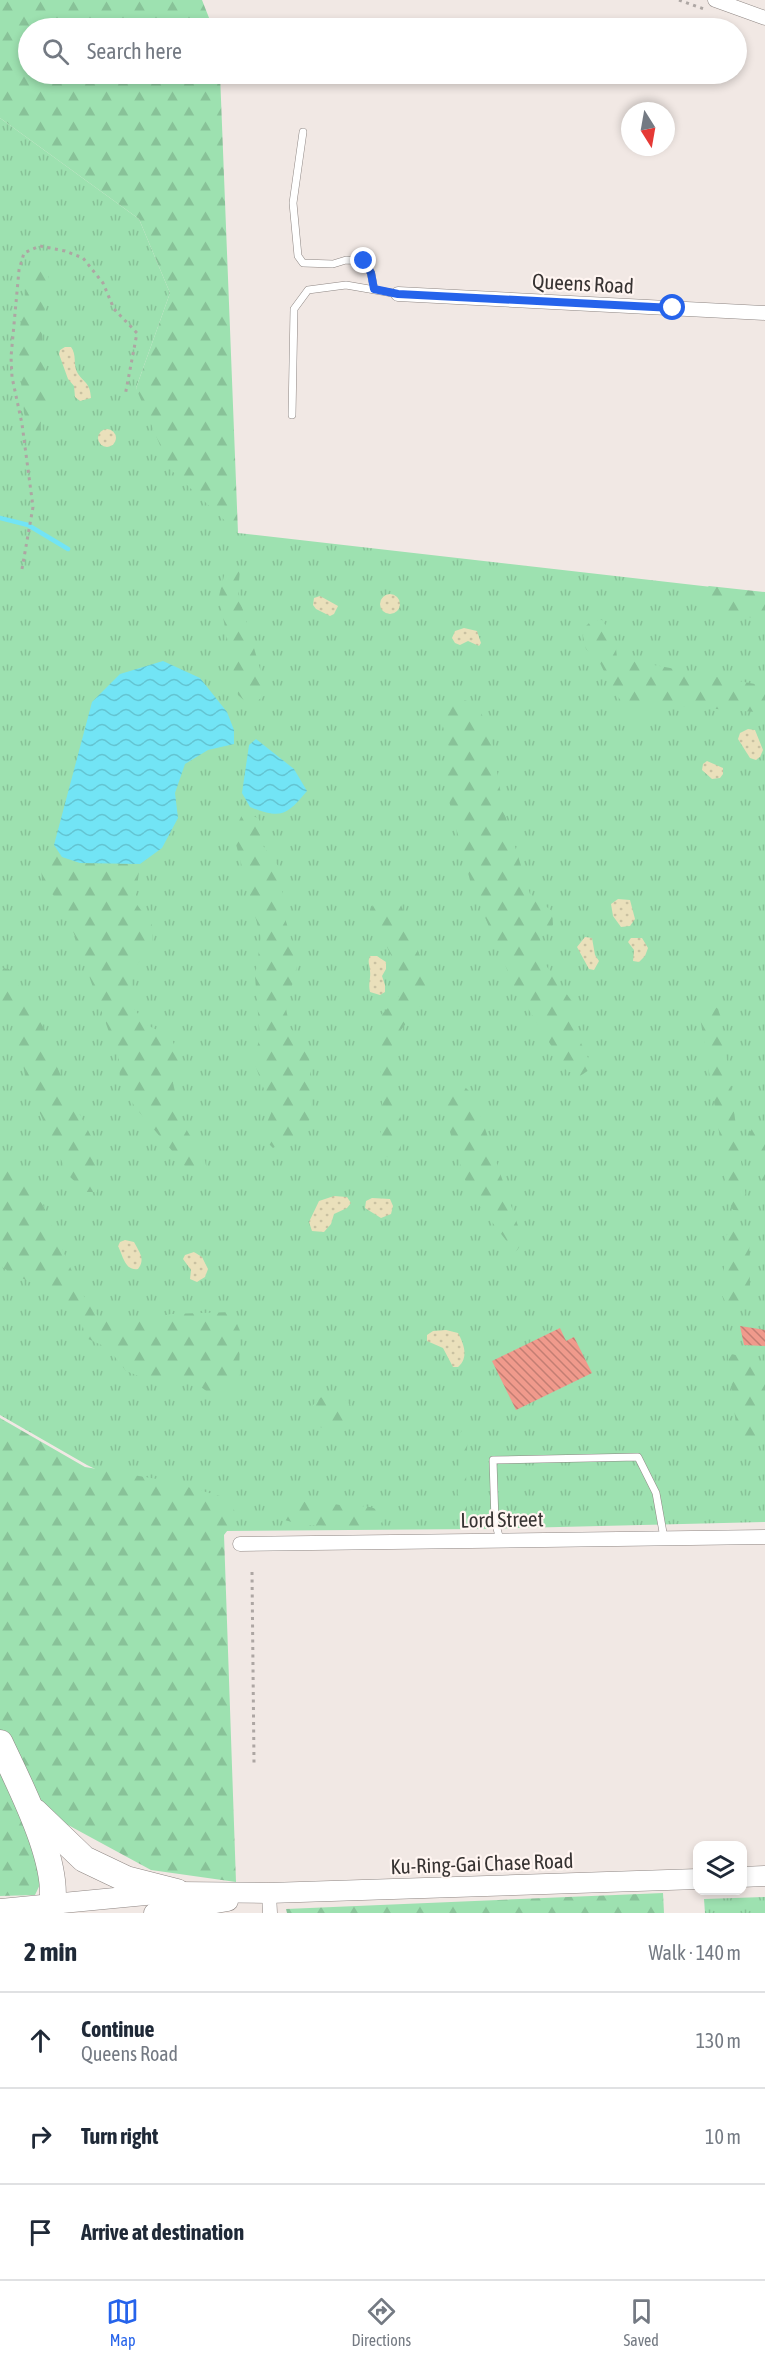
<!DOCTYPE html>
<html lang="en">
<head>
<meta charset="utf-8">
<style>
	:root { --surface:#fff; --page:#f2f2f3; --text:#1f2937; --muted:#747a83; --line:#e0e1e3; --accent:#2563eb }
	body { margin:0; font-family:"Asap Condensed",sans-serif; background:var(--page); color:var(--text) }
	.controls { position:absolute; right:18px; bottom:18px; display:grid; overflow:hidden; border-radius:12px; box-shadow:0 3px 9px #0003 }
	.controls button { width:54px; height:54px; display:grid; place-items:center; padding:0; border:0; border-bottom:2px solid var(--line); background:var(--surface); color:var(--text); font:30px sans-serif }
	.compass { position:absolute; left:621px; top:102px; width:54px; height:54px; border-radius:50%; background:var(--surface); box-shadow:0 3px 9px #0003; rotate:169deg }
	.stop { position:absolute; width:18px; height:18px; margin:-14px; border:4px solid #2563eb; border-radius:50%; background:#fff }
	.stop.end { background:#2563eb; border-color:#fff; box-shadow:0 2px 6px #0008 }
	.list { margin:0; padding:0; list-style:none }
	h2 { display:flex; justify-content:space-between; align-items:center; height:78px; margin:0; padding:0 24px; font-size:26px }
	h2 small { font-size:20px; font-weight:400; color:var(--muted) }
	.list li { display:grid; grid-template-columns:39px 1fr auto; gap:18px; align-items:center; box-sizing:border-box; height:96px; padding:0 24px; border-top:2px solid var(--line) }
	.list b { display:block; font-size:22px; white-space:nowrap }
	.list p { margin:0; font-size:20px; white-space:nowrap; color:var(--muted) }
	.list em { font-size:20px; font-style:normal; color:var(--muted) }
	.icon { flex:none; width:33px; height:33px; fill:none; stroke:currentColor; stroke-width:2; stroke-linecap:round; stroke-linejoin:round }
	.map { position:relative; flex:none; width:765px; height:1913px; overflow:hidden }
	.search { position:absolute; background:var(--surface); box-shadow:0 3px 9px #0003; left:18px; right:18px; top:18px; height:66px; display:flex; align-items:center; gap:15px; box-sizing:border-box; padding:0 21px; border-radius:33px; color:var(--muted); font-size:22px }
	.sheet { height:366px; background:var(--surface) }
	nav { display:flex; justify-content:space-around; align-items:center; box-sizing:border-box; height:84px; border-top:2px solid var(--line); background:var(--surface); font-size:16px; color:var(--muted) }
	nav a { display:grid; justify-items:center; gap:3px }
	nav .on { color:var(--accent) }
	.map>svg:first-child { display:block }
	.grass { fill:url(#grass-tufts) }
	.forest { fill:url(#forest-firs) }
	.sand { fill:url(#sand-dots) }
	.water { fill:url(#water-waves) }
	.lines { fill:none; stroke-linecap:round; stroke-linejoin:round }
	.stream { stroke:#72e4f5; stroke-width:4.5 }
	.building { fill:url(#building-back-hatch) }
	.service-casing { stroke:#8e8683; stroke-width:8 }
	.minor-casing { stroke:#8e8683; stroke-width:15 }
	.secondary-casing { stroke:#8e8683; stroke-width:21 }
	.motorway-casing { stroke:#8e8683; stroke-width:27 }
	.path { stroke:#ada6a3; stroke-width:3; stroke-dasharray:3 4.5; stroke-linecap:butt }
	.service { stroke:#fff; stroke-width:7 }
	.minor { stroke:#fff; stroke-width:14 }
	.secondary { stroke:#fff; stroke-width:20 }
	.motorway { stroke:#fff; stroke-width:26 }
	.route { stroke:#2563eb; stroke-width:8 }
	.labels { text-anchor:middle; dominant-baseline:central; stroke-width:4.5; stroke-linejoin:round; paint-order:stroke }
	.street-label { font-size:21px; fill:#373332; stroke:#fff5f1 }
</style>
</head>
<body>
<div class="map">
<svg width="765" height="1913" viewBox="0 0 765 1913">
	<defs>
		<pattern id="grass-tufts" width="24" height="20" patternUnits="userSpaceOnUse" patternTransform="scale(1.5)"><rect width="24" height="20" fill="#9de1b0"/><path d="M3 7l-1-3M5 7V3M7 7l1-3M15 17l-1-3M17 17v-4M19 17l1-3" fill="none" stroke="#88c298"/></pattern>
		<pattern id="forest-firs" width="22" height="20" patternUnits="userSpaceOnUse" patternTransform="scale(1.5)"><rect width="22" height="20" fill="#9de1b0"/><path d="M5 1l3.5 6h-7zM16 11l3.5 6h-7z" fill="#88c298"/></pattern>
		<pattern id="sand-dots" width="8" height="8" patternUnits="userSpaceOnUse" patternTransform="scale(1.5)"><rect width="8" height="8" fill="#eae0bb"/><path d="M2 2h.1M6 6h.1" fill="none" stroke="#c9c1a1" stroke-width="1.8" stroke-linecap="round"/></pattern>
		<pattern id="water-waves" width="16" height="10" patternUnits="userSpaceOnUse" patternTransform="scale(1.5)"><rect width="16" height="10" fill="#72e4f5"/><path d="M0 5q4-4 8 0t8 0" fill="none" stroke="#63c4d2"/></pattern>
		<pattern id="building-back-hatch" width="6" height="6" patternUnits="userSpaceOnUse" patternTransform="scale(1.5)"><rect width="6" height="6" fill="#f09a8c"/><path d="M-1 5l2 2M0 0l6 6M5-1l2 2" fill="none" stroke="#c37e73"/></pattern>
	</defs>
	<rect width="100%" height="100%" fill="#f1e8e4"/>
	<g class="grass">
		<path d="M0 118 139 219 170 293 136 388 238 533 765 593V1522L479 1529 222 1531 87 1465 0 1415Z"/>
		<path d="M765 1897V1913H705L704 1899Z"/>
	</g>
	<g class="forest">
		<path d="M0 0H202L213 28H28V74H220L238 533 170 469 136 388 170 293 139 219 0 118Z"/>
		<path d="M38 254 50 256V263L42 333 45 367 50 390 49 402 41 419 40 447 36 446 24 413 18 339 31 261Z"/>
		<path d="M231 566H237L240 569 238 593 265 686V695L256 702 247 703 238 695 219 596 225 572Z"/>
		<path d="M709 586 765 592V620L713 611 704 601 702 591Z"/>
		<path d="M602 620 615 639 617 658 765 686V716L756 712 651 704 646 705 641 721H636L613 690 600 663 586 649 583 636 584 628 591 621Z"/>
		<path d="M462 699 477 705 490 731 504 812 530 894 552 911 553 925 540 938 545 964 576 1007 572 1024 589 1060V1070L580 1076 567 1071 514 986 471 884 444 782 443 766 450 751 442 723 445 705Z"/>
		<path d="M244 811 259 819 261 843 282 871V908L298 962 286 1009 290 1028 309 1048 312 1117 298 1133 273 1148 264 1139 265 1127 272 1111 253 1059 260 1038 255 976 261 938 233 833Z"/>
		<path d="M54 845 62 857 80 863 140 864 135 902 152 925V944L133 970 130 1004 147 1025 171 1037 179 1057 173 1083 182 1122 205 1161 207 1170 195 1178 135 1107 120 1082 119 1060 73 931 59 902 42 882 41 863Z"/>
		<path d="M389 896 401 905 428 978 427 997 392 1041 402 1136 400 1153 394 1159 384 1156C378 1136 383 1115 382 1094 381 1069 376 1044 378 1018L397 999 405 984 370 912 375 900Z"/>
		<path d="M0 968 9 969 46 1032V1048L55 1062 67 1090 92 1138 98 1180 97 1192H86L68 1175 28 1087 14 1026 0 1004Z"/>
		<path d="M711 1003 718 1009 721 1018 747 1205 742 1211 733 1210 727 1200 721 1144 700 1017C700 1008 703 1006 711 1003Z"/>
		<path d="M465 1087 474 1096 518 1226C521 1237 524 1244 515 1252L469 1192 443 1110V1096L452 1089Z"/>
		<path d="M752 1129 761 1130 765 1139V1193L750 1140 749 1133Z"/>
		<path d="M0 1151 43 1205 81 1292 99 1318 126 1324 171 1314 232 1312 240 1331 239 1378 228 1394 209 1393 189 1378 154 1382 126 1371 108 1348 86 1338 81 1320 64 1300 3 1268 0 1263Z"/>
		<path d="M739 1228 749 1234 750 1291 747 1303 742 1306 728 1307 723 1297 725 1237 731 1230Z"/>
		<path d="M728 1354C745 1354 749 1369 765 1371V1411L762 1414 758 1440 752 1446 744 1444 737 1434Z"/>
		<path d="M329 1396 343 1398 352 1407 348 1420C334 1429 327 1432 312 1423V1407L318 1398Z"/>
		<path d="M0 1418 85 1467 163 1480 227 1498 233 1507 237 1518 224 1535 236 1882 151 1870 68 1825 35 1895 0 1896Z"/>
		<path d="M464 1428 468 1430 466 1471 467 1511 465 1516 460 1517 457 1513 460 1433Z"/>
		<path d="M322 1502C330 1503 338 1505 346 1506 361 1507 376 1503 385 1517L380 1525C355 1526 297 1530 277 1516 285 1499 305 1502 322 1502Z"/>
		<path d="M663 1893 664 1913H287L286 1909Z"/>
	</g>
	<g class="sand">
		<path d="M65 347H71C77 355 73 364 77 372 83 383 90 381 91 398L80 401 75 397 74 386 68 379 59 354 60 350Z"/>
		<circle cx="107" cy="438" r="9"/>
		<circle cx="390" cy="604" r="10"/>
		<path d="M320 596 338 606 334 614 330 616 316 609 313 605 314 598Z"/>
		<path d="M464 628 477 631 481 643 479 646 468 641 460 645 455 643 452 638 455 631Z"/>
		<path d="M748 729 755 730 763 750 760 757 756 760 750 758 738 739 740 733Z"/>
		<path d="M707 761 723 768V774L720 778 712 779 702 770 703 764Z"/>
		<path d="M618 899 630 900 635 919 630 926 621 927 613 916 611 904Z"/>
		<path d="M585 937 592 938 595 955 599 961 594 970 589 969 577 947Z"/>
		<path d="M631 938H642L648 948 645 956 639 962 633 961 634 950 628 942Z"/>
		<path d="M370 956H377L386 962V969L382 976 385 985V992L380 995 370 992C368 983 371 978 370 971 370 964 367 963 370 956Z"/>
		<path d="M334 1196 347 1197 351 1203 347 1208 334 1214 331 1224 324 1232 312 1231 309 1222 319 1201Z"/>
		<path d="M372 1198 390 1199 393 1206 391 1214 381 1218 365 1208 366 1201Z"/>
		<path d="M125 1240 134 1242C139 1252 146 1259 138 1269 125 1271 123 1256 118 1246L120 1242Z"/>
		<path d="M194 1252 202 1257 208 1269 205 1277 197 1282 190 1279 191 1270 183 1259 185 1255Z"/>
		<path d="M446 1330 458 1333C464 1344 469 1358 458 1367H453L443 1348 427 1341V1335L433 1331Z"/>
	</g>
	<g class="water">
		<path d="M163 661 200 678 227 712 234 730V744L208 750 185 764 175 793 178 818 162 848 140 864 80 863 62 857 54 845 92 702 120 674Z"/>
		<path d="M256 739 294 769 307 791C286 816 281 819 250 807L242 793 249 745Z"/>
	</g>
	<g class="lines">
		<path class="stream" d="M0 518 28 525 68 549"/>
	</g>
	<g class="building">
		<path d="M740 1326 765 1330V1346L744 1345Z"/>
		<path d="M560 1328 566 1341 574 1337 592 1373 516 1410 492 1361Z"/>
	</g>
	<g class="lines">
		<g class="service-casing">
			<g id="service">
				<path d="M303 132 293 203 298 256 303 263 333 264 346 260 364 261 371 273 374 289"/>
				<path d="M292 415 294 309 308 290 346 285 398 294"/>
				<path d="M500 1540 495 1521 493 1460 638 1457 656 1493 664 1538"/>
			</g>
		</g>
		<g class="minor-casing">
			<g id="minor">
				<path d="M715 0 765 18"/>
				<path d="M398 294 765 313"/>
				<path d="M240 1544 765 1537"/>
				<path d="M269 1893 270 1913"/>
			</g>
		</g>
		<g class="secondary-casing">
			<g id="secondary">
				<path d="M742 1877 765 1876"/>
				<path d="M0 1909 177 1892 269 1893 698 1879"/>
				<path d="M154 1913 228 1901"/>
			</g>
		</g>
		<g class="motorway-casing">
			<g id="motorway">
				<path d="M0 1743C19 1784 65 1870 50 1913"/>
				<path d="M35 1812 84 1859 126 1879 177 1892"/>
			</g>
		</g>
		<g class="path">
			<path d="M679 0 704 9"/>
			<path d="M22 569 33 507 22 424 12 377 11 357 19 270 24 253 40 246 65 251 83 258 103 283 114 309 137 333 125 396"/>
			<path d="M252 1572 254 1763"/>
		</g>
		<use href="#service" class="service"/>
		<use href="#minor" class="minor"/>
		<use href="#secondary" class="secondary"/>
		<use href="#motorway" class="motorway"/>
	</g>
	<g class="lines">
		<path class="route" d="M364 261 371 273 374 289 398 294 673 308"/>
	</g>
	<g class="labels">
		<g class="street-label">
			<text transform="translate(583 283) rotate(3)">Queens Road</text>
			<text transform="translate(502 1519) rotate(-1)">Lord Street</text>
			<text transform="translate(482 1863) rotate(-2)">Ku-Ring-Gai Chase Road</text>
		</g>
	</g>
</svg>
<div class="controls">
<button><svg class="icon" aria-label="layers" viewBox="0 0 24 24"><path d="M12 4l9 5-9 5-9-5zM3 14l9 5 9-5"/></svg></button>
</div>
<svg class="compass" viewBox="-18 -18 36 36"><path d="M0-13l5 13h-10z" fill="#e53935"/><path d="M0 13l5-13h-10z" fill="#747a83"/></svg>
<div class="stop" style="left:673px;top:308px"></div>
<div class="stop end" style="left:364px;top:261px"></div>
<div class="search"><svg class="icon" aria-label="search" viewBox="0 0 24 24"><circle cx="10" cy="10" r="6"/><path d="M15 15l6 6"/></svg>Search here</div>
</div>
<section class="sheet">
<h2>2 min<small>Walk · 140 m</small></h2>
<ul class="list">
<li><svg class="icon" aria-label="ahead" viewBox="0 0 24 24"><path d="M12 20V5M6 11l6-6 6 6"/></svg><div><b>Continue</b><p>Queens Road</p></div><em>130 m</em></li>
<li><svg class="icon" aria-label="right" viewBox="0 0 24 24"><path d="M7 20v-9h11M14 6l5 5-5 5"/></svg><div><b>Turn right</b></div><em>10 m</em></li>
<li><svg class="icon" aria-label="arrive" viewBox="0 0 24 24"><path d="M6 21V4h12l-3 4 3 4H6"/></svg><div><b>Arrive at destination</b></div></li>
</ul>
</section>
<nav>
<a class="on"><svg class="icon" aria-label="map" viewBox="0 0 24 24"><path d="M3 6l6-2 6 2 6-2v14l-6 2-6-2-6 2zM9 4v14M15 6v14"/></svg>Map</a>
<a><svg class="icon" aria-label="directions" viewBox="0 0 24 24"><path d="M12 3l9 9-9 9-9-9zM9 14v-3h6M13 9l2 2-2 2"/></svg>Directions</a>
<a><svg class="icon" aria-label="saved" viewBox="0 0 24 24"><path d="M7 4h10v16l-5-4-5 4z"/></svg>Saved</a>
</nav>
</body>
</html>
